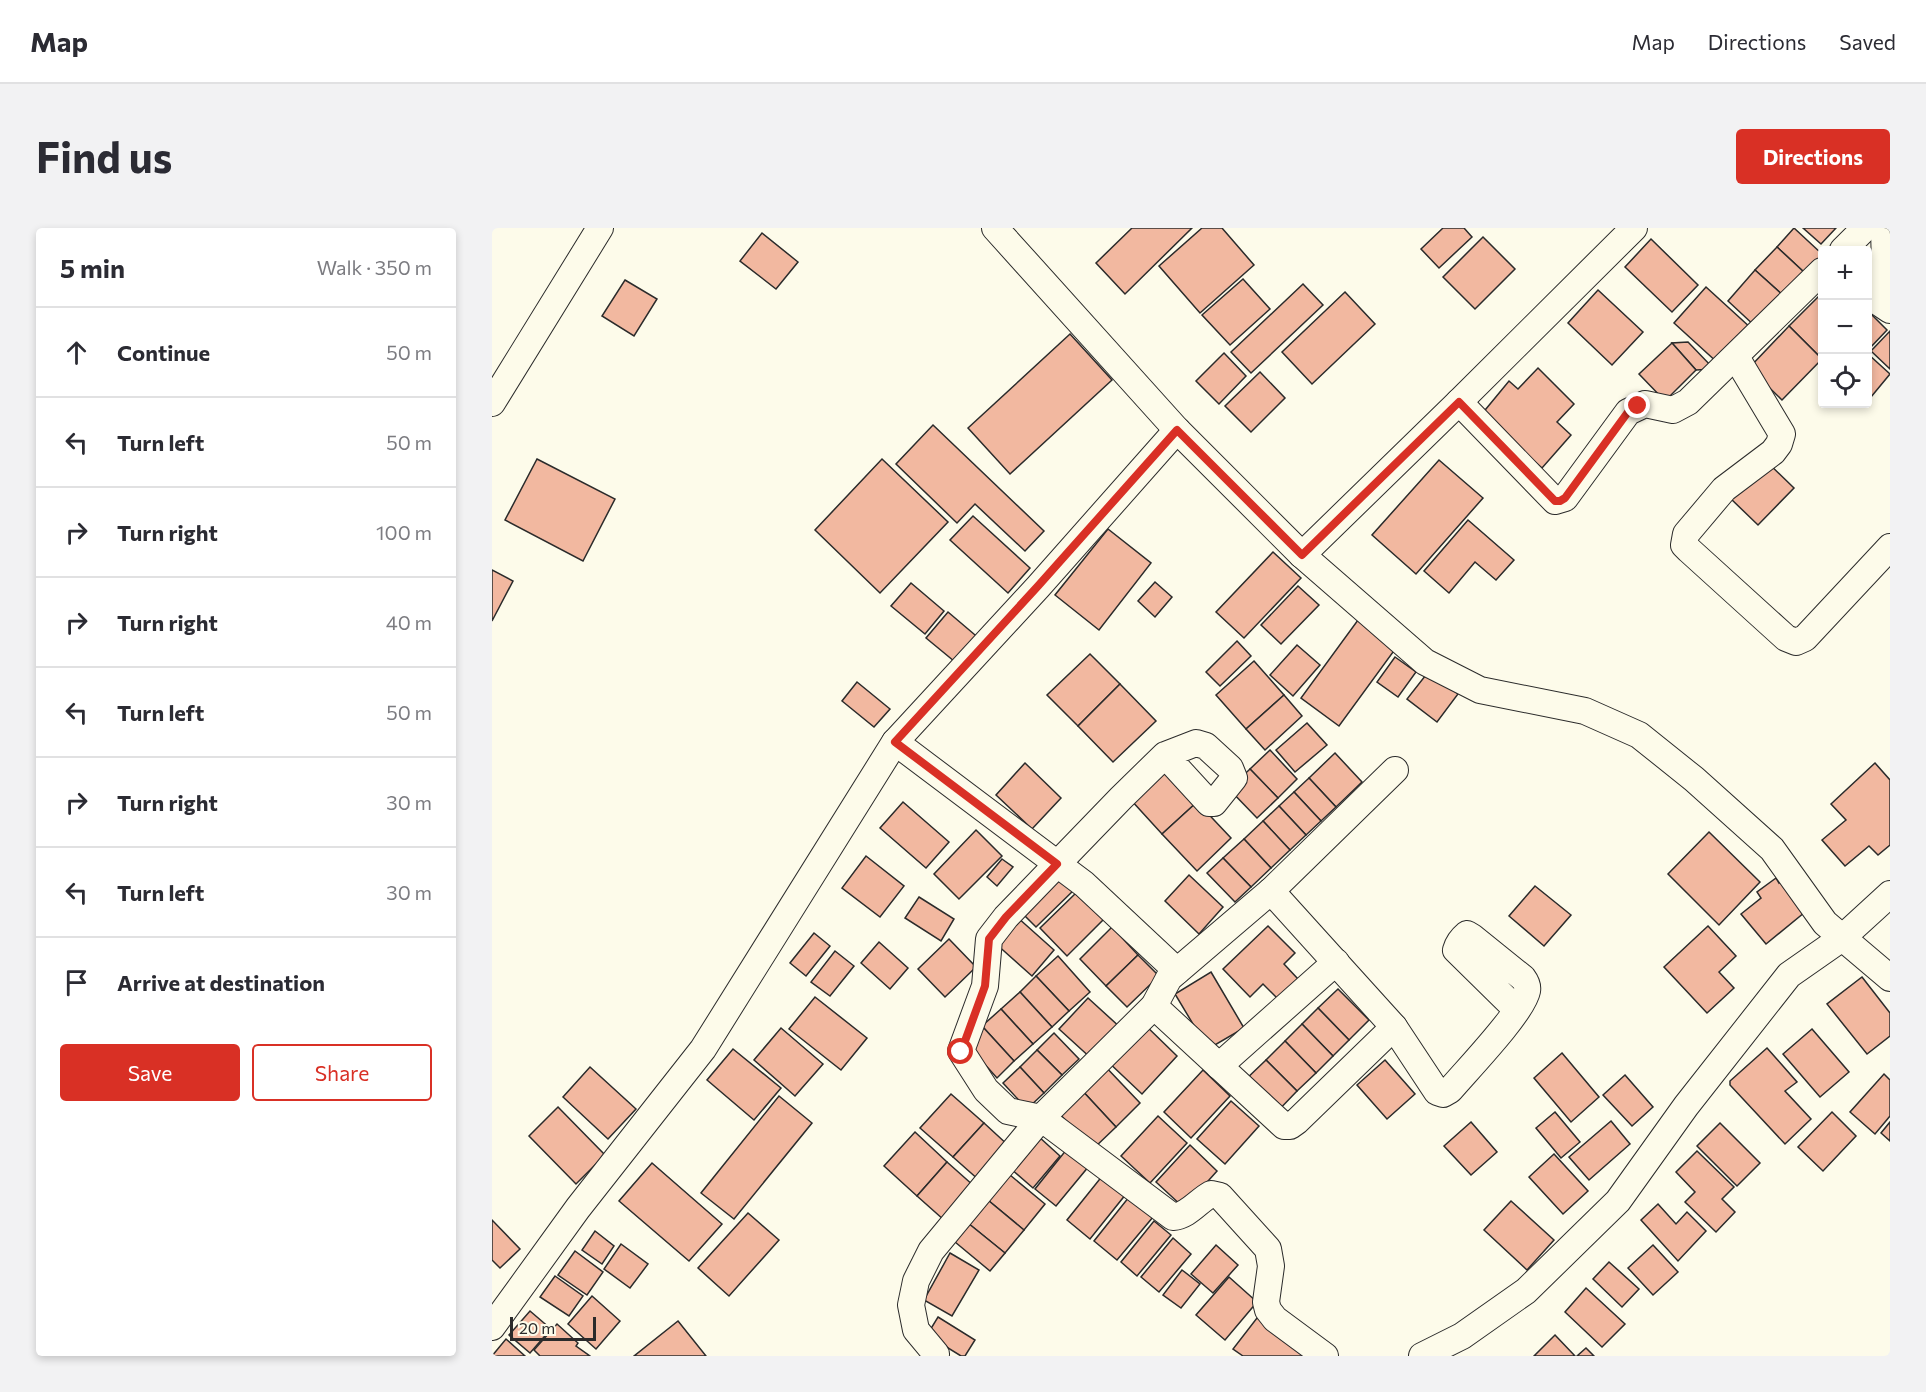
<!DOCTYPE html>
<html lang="en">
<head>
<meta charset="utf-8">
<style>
	:root { --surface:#fff; --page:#f2f2f3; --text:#2b2b33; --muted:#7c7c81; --line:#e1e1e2; --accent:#d93025 }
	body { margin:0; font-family:Commissioner,sans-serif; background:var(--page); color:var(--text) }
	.controls { position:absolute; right:18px; top:18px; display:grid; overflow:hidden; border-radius:6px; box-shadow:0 3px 9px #0003 }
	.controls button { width:54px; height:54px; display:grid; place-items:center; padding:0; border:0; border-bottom:2px solid var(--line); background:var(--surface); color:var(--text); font:30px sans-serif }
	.scale { position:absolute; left:18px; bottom:15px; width:86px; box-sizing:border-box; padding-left:6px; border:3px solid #2b2b2b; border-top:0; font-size:16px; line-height:21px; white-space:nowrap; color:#2b2b2b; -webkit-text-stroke:4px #fdfbea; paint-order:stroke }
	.stop { position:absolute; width:18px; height:18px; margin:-14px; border:4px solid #d93025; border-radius:50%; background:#fff }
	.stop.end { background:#d93025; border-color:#fff; box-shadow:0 2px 6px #0008 }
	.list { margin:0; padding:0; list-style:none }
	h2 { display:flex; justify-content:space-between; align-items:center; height:78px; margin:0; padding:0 24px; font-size:26px }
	h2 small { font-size:20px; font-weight:400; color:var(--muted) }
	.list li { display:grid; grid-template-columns:39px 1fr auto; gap:18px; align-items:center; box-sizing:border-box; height:90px; padding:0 24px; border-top:2px solid var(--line) }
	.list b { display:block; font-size:22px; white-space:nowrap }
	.list em { font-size:20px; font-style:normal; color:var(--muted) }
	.actions { display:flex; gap:12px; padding:18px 24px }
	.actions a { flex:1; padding:14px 0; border:2px solid var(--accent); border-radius:6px; text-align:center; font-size:21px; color:var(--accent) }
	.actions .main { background:var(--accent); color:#fff }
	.icon { flex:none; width:33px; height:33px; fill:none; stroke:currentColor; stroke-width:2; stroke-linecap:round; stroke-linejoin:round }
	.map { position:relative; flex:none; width:1398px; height:1128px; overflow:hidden; border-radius:6px }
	header { display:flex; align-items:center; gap:36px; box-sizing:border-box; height:84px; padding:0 30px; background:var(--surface); border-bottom:2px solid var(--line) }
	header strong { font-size:28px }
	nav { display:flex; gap:33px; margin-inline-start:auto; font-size:21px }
	.intro { display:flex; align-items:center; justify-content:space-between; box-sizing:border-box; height:144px; padding:0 36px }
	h1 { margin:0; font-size:42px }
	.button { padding:15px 27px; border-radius:6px; background:var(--accent); color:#fff; font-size:21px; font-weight:700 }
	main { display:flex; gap:36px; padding:0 36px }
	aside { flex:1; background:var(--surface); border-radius:6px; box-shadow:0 3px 9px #0003 }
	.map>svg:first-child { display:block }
	.building { fill:#f2b8a0; stroke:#2b2b2b; stroke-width:1.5 }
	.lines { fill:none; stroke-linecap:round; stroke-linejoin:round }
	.minor-casing { stroke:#2b2b2b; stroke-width:28 }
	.minor { stroke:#fdfbea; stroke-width:26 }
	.route { stroke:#d93025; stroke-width:8 }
</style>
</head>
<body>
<header>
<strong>Map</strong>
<nav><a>Map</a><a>Directions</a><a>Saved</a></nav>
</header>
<div class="intro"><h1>Find us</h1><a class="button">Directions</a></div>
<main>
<aside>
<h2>5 min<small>Walk · 350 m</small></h2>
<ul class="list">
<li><svg class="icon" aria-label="ahead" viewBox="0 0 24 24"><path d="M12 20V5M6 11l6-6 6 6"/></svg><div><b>Continue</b></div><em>50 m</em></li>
<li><svg class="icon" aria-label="left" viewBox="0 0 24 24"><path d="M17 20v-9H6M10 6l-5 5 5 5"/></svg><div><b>Turn left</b></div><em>50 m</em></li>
<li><svg class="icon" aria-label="right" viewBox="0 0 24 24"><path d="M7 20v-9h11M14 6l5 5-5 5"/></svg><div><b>Turn right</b></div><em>100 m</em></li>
<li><svg class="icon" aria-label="right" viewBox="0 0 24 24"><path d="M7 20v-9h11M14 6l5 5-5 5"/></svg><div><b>Turn right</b></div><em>40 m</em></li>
<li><svg class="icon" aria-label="left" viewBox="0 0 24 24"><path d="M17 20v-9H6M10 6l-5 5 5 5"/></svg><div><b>Turn left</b></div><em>50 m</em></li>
<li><svg class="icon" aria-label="right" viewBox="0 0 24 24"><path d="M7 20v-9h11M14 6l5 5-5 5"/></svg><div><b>Turn right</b></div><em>30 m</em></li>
<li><svg class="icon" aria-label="left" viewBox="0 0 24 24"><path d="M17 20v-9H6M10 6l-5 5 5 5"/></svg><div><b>Turn left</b></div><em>30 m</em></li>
<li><svg class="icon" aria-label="arrive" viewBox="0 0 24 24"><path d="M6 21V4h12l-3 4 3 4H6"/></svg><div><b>Arrive at destination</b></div></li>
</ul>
<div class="actions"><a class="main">Save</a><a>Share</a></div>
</aside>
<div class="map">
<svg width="1398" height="1128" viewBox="0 0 1398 1128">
	<rect width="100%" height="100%" fill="#fdfbea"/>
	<g class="building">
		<path d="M640 0H700L633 66 604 35Z"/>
		<path d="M710 0H730L762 37 708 85 667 38Z"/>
		<path d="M951 0H972L980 9 947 40 929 21Z"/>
		<path d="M1302 0 1330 26 1314 46 1285 19Z"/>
		<path d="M1311 0H1344L1329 16Z"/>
		<path d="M270 5 306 34 284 61 248 33Z"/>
		<path d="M991 9 1023 41 983 81 951 49Z"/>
		<path d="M1159 11 1206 57 1180 84 1133 39Z"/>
		<path d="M1285 19 1314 46 1293 69 1263 42Z"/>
		<path d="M1263 42 1293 69 1265 100 1236 73Z"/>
		<path d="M751 51 778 81 738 117 710 87Z"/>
		<path d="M133 52 165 71 142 108 110 88Z"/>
		<path d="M811 56 831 77 759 145 739 124Z"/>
		<path d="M1214 59 1260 101 1227 136 1182 95Z"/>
		<path d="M1106 62 1151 104 1120 137 1076 95Z"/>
		<path d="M853 64 883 96 820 156 790 124Z"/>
		<path d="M1330 65V131L1297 98Z"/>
		<path d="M1379 86 1395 102 1376 122V89Z"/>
		<path d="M1297 98 1330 131 1290 172 1257 140Z"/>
		<path d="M1398 103V141L1379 123Z"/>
		<path d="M578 106 620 152 518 246 476 200Z"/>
		<path d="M1196 114 1222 141 1204 142 1180 115Z"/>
		<path d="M1180 115 1204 142 1173 173 1147 146Z"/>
		<path d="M732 125 754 148 727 176 704 153Z"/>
		<path d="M1376 126 1398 146 1379 169 1376 167Z"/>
		<path d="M1046 140 1082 176 1065 194 1079 207 1050 240 989 187 1017 153 1026 161Z"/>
		<path d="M768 144 793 170 759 204 733 178Z"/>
		<path d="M441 197 552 303 533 323 483 276 465 295 404 236Z"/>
		<path d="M45 231 123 271 91 333 13 292Z"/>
		<path d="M390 231 456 294 388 365 323 302Z"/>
		<path d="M947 232 991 270 924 346 880 307Z"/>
		<path d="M1273 232 1302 260 1266 297 1237 269Z"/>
		<path d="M481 288 538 340 516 365 458 312Z"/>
		<path d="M976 292 1022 332 1004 352 983 334 957 365 932 343Z"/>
		<path d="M616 301 659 335 607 402 563 367Z"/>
		<path d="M781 324 809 350 752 410 724 384Z"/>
		<path d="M0 342 21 353 0 393Z"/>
		<path d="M663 354 680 369 663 389 646 373Z"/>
		<path d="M419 355 452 383 433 406 399 378Z"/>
		<path d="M806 358 827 377 789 416 769 397Z"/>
		<path d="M456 384 489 412 468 438 434 410Z"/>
		<path d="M866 392 904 420 847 498 809 470Z"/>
		<path d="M745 413 759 428 728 458 714 444Z"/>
		<path d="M805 417 828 437 801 468 778 447Z"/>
		<path d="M598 426 628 456 586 498 555 467Z"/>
		<path d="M903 429 924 444 906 469 885 454Z"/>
		<path d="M762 433 792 467 754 501 724 467Z"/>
		<path d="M937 443 966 466 945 494 915 471Z"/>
		<path d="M365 454 398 481 382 499 350 473Z"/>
		<path d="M628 456 664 493 621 534 586 498Z"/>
		<path d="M792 467 810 488 773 522 754 501Z"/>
		<path d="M815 495 835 517 803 544 784 522Z"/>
		<path d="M778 522 805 551 786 570 758 541Z"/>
		<path d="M843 525 870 554 844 579 817 550Z"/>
		<path d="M533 535 569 570 540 601 504 567Z"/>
		<path d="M1383 535 1398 552V617L1386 627 1377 618 1353 638 1330 612 1354 592 1339 576Z"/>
		<path d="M673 540 705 574 670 606 639 572Z"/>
		<path d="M758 541 786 570 765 590 737 561Z"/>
		<path d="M817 550 844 579 829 593 802 564Z"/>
		<path d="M802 564 829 593 814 607 787 578Z"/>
		<path d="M411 574 457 614 434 640 388 600Z"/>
		<path d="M705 574 739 610 705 643 670 606Z"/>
		<path d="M787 578 814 607 798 622 771 593Z"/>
		<path d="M771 593 798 622 779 640 752 611Z"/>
		<path d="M484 602 510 628 467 671 442 646Z"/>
		<path d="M1217 604 1268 654 1227 697 1176 646Z"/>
		<path d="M752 611 779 640 759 659 731 630Z"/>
		<path d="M374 628 412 658 388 689 350 660Z"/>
		<path d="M731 630 759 659 743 674 715 645Z"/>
		<path d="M510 631 521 639 505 658 495 649Z"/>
		<path d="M566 641 584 660 544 699 526 681Z"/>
		<path d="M697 647 731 679 707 706 673 673Z"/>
		<path d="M1284 650 1287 655 1293 650 1318 680 1274 716 1249 686 1269 670 1265 664Z"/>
		<path d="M1043 658 1079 687 1052 718 1017 688Z"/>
		<path d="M585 664 612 691 575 728 548 700Z"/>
		<path d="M427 669 462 691 449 713 413 690Z"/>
		<path d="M525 689 562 722 540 748 503 715Z"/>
		<path d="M776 698 803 725 792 736 806 751 786 771 771 756 758 769 731 741Z"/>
		<path d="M1216 698 1244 728 1227 744 1242 760 1215 785 1172 739Z"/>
		<path d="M620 699 646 727 614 758 588 731Z"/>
		<path d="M322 705 338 718 314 748 298 735Z"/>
		<path d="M457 711 484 739 453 769 426 741Z"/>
		<path d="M387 714 416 740 398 761 369 735Z"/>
		<path d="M343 723 362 738 338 768 319 754Z"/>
		<path d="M646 727 667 748 635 779 614 758Z"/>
		<path d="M566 728 598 764 577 783 544 748Z"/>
		<path d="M719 744 752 800 716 821 683 766Z"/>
		<path d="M544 748 577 783 560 799 528 764Z"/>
		<path d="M1370 749 1398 785V808L1375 826 1335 776Z"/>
		<path d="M846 761 877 792 857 812 826 780Z"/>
		<path d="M528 764 560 799 541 816 509 781Z"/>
		<path d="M323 769 375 810 349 842 297 801Z"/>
		<path d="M596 770 630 801 601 832 567 801Z"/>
		<path d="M826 780 857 812 841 828 810 796Z"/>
		<path d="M509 781 541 816 522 833 490 798Z"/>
		<path d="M648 792 685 828 650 866 612 830Z"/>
		<path d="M810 796 841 828 824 845 793 813Z"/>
		<path d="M490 798 522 833 505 850 473 814Z"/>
		<path d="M289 800 331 836 303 868 262 832Z"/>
		<path d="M1320 801 1357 844 1328 869 1291 826Z"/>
		<path d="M562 805 587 831 570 847 545 822Z"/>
		<path d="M793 813 824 845 805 863 774 832Z"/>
		<path d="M1275 820 1305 854 1293 863 1319 891 1293 916 1238 857V853Z"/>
		<path d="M241 821 289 860 262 892 215 852Z"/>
		<path d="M545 822 570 847 552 865 528 839Z"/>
		<path d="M1070 825 1107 869 1079 894 1042 850Z"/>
		<path d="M774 832 805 863 782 887 750 855Z"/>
		<path d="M893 832 923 866 895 891 865 857Z"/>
		<path d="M610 835 648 875 624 899 586 858Z"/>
		<path d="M98 839 144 881 116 911 71 869Z"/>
		<path d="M528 839 552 865 535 881 511 855Z"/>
		<path d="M711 842 738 868 699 910 672 884Z"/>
		<path d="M1392 846 1398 852V888L1383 906 1358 884Z"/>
		<path d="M1133 847 1161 879 1140 898 1111 867Z"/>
		<path d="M586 858 624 899 601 921 562 880Z"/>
		<path d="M459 866 492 895 461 929 428 900Z"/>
		<path d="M287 868 320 895 242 991 209 965Z"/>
		<path d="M739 873 767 898 733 936 705 911Z"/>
		<path d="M66 879 113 927 84 956 37 908Z"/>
		<path d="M1063 884 1088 914 1069 930 1044 900Z"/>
		<path d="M1340 884 1364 908 1331 943 1306 919Z"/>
		<path d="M666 888 695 915 658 955 629 928Z"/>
		<path d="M1119 893 1138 916 1097 952 1077 929Z"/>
		<path d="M979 894 1005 924 979 947 952 918Z"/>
		<path d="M1398 894V913L1389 905Z"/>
		<path d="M492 895 518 919 488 953 461 929Z"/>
		<path d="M1228 895 1268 935 1245 958 1205 918Z"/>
		<path d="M423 904 455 934 425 968 392 938Z"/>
		<path d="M546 908 568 928 541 960 518 940Z"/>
		<path d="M698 917 725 943 692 980 664 954Z"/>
		<path d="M575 921 597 938 564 978 543 961Z"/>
		<path d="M1205 923 1242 959 1230 971 1243 984 1224 1004 1193 974 1203 964 1184 944Z"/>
		<path d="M1062 926 1096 963 1071 986 1037 949Z"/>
		<path d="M455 934 482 958 452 992 425 968Z"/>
		<path d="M160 935 230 996 197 1033 127 973Z"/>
		<path d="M512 942 553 976 532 1002 491 968Z"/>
		<path d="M611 947 634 966 598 1011 575 992Z"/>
		<path d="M491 968 532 1002 513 1025 471 991Z"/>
		<path d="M637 969 661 989 625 1032 602 1013Z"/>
		<path d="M1019 973 1062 1012 1035 1042 992 1002Z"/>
		<path d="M1166 976 1184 996 1195 984 1214 1003 1186 1033 1149 992Z"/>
		<path d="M256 985 287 1012 237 1068 206 1040Z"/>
		<path d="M471 991 513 1025 498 1043 457 1009Z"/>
		<path d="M0 992 28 1021 8 1040 0 1032Z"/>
		<path d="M662 993 679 1007 645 1048 629 1034Z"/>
		<path d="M103 1003 122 1018 110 1036 90 1022Z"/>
		<path d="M681 1010 699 1026 667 1064 649 1049Z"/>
		<path d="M129 1016 156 1036 138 1060 112 1041Z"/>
		<path d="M724 1017 746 1037 721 1065 699 1046Z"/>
		<path d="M1161 1017 1186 1044 1161 1067 1136 1040Z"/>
		<path d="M83 1023 111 1044 95 1067 66 1047Z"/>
		<path d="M458 1025 487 1042 460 1088 432 1072Z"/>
		<path d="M1117 1034 1147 1061 1130 1079 1101 1051Z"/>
		<path d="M690 1042 708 1056 689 1080 671 1067Z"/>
		<path d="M63 1048 91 1068 77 1088 48 1069Z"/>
		<path d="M737 1049 765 1074 733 1112 704 1087Z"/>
		<path d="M1094 1060 1133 1096 1110 1119 1073 1084Z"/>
		<path d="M100 1068 128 1093 104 1121 76 1096Z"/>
		<path d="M38 1083 59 1101 38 1125 17 1107Z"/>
		<path d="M446 1089 483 1112 473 1128H469L435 1107Z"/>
		<path d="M765 1090 816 1128H751L741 1121Z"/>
		<path d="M186 1093 214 1128H142Z"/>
		<path d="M65 1096 86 1115 84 1118 98 1128H48L42 1122Z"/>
		<path d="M1063 1107 1083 1128H1042Z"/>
		<path d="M14 1111 33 1128H0Z"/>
		<path d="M1094 1120 1102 1128H1085Z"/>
	</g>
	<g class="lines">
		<g class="minor-casing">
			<g id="minor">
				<path d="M503 0 685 202 810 327 933 434 988 462 1093 483 1147 507 1202 551 1280 621 1333 695 1398 750"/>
				<path d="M1392 0 1393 40 1386 74 1398 82"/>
				<path d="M1351 22 1373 0"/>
				<path d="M1244 129 1290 206 1287 216 1281 224 1232 261 1194 306 1192 317 1197 322 1294 410 1304 414 1313 410 1398 319"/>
				<path d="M967 174 1063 273 1073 270 1136 184 1153 176 1181 182 1196 174 1330 43"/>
				<path d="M0 175 108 0"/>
				<path d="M810 327 967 174 1142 0"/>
				<path d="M673 527 717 575H722L742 550 738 540 714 518 704 515 673 527 629 570 514 689 497 711 493 758 469 823 494 862 516 883 549 890 681 989C696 988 706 973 719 966L728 968 776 1021 779 1038 774 1074 776 1082 783 1091 833 1128"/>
				<path d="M779 663 902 799 945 864 951 866 958 862C974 843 1031 784 1035 763 1036 758 1034 754 1031 750L980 709 975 706C969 711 966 715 964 722L1025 782"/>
				<path d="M685 743 592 656 403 514 546 359 685 202"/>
				<path d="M662 778 792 898H798L805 893 902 799"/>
				<path d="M727 838 844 734"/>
				<path d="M0 1099 86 980 211 821 403 514"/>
				<path d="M444 1126 424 1102 419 1077 424 1053 439 1023 549 890 662 778 677 750 779 663 903 542"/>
				<path d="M930 1128 970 1108 1034 1063 1126 973 1194 878 1297 747 1350 710 1398 666"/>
			</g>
		</g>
		<use href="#minor" class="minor"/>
	</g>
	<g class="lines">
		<path class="route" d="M469 824 493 758 497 711 514 689 565 636 403 514 546 358 685 202 810 327 967 174 1063 273H1068L1073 270 1136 184 1146 178"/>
	</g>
</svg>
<div class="controls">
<button>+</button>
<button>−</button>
<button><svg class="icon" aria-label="locate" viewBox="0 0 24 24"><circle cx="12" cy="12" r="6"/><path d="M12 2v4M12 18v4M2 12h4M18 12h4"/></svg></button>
</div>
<div class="scale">20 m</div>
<div class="stop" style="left:469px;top:824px"></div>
<div class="stop end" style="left:1146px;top:178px"></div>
</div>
</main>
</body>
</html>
